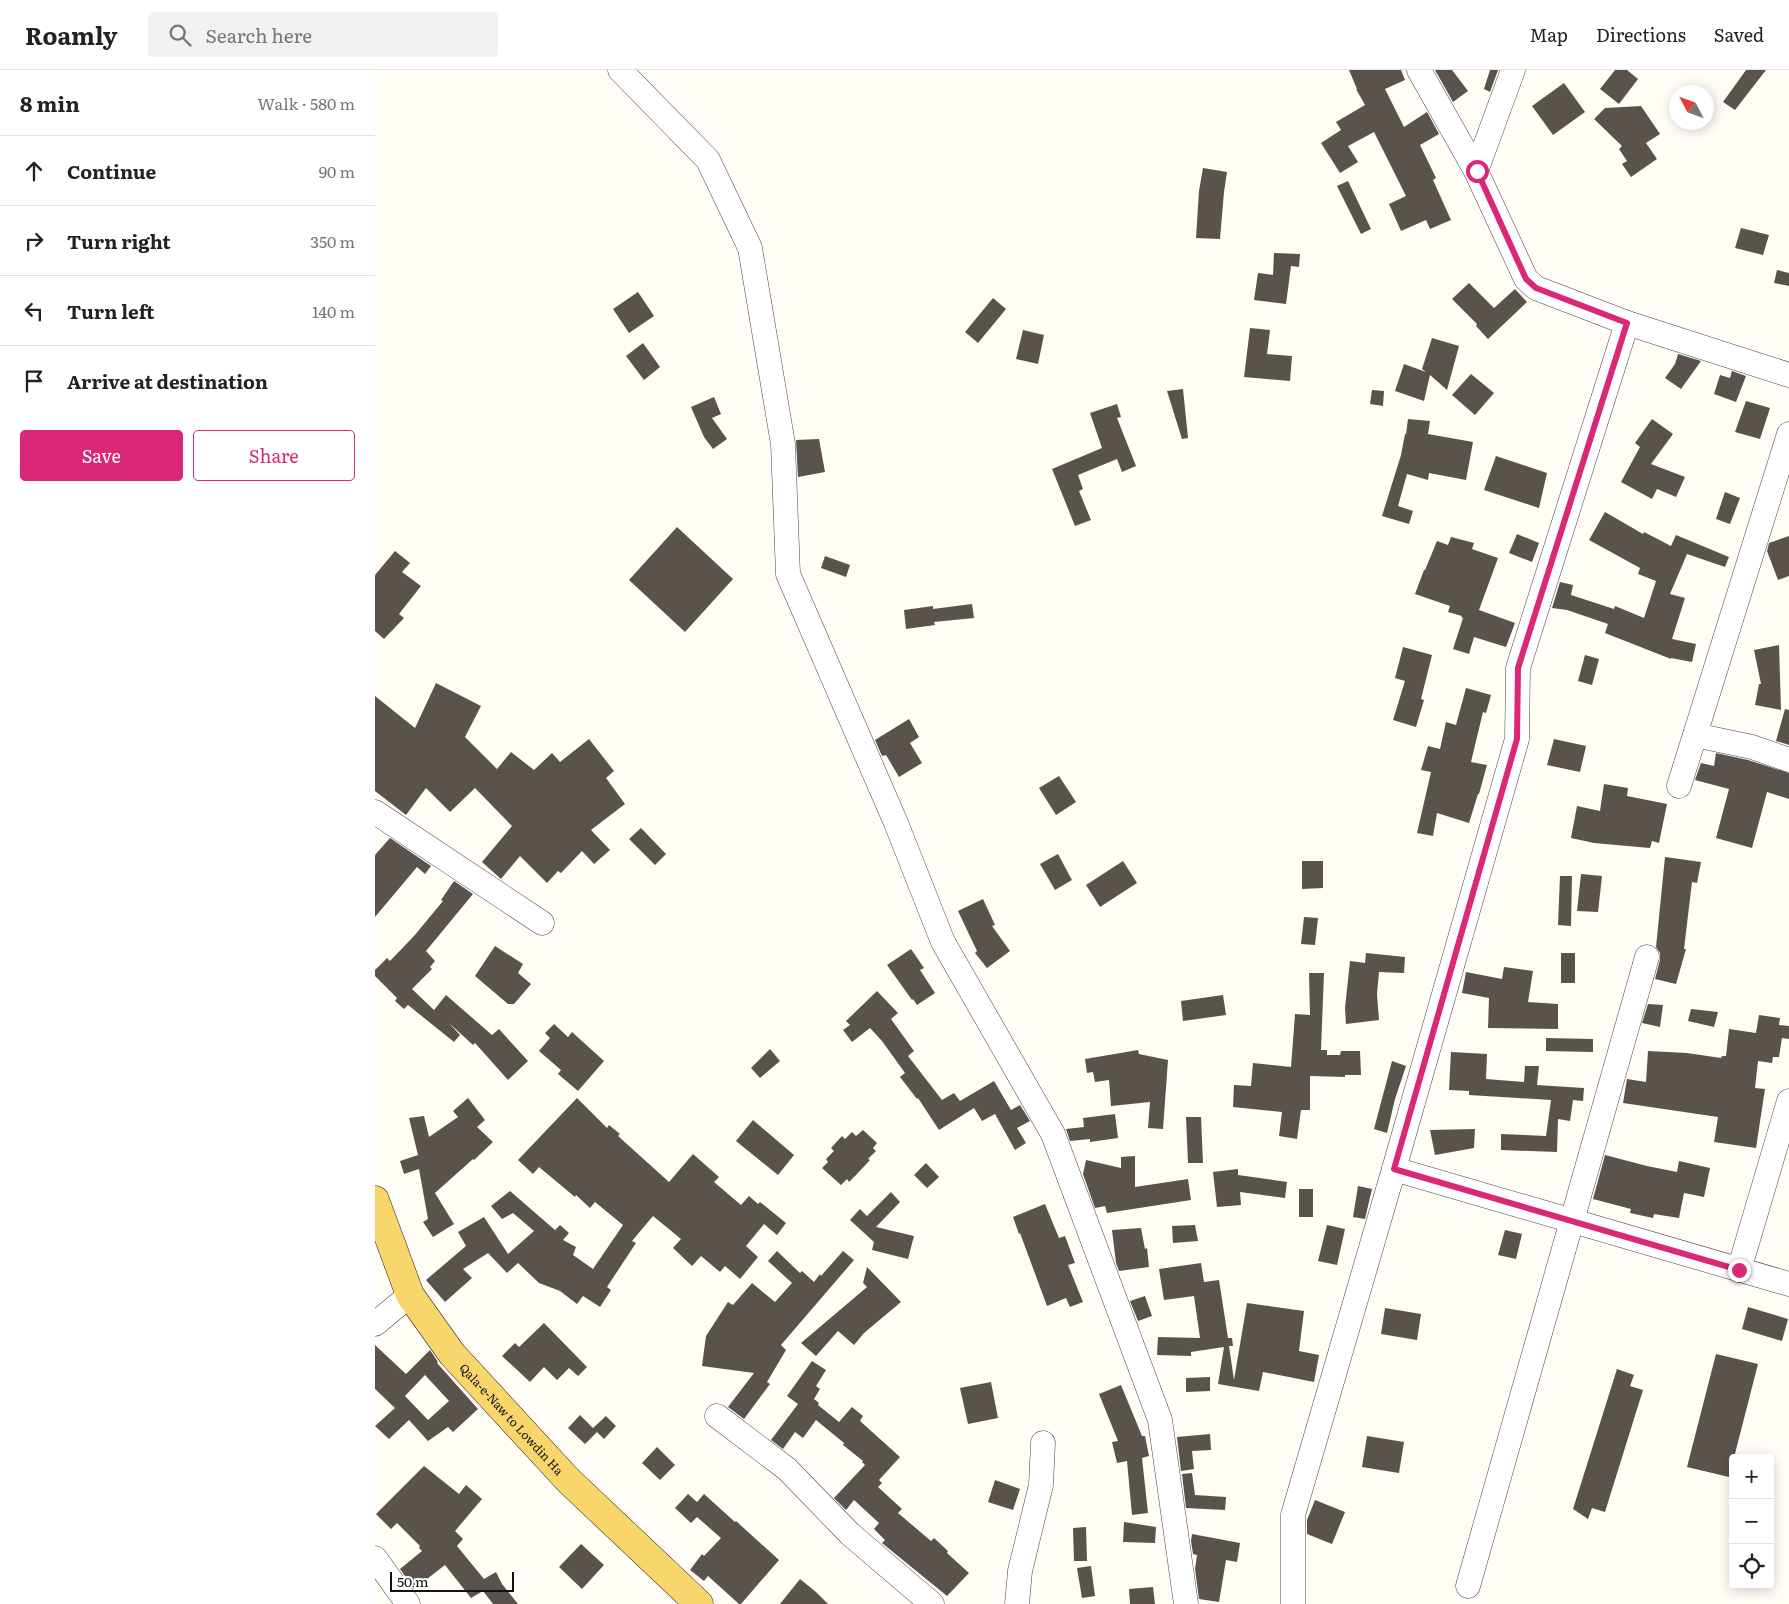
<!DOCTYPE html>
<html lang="en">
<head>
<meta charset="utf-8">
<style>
	:root { --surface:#fff; --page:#f2f2f2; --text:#222; --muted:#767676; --line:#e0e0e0; --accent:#db2777 }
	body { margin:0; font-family:Literata,serif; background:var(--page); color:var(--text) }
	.controls { position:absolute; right:15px; bottom:15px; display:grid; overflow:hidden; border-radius:5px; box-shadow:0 2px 12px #0003 }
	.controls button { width:45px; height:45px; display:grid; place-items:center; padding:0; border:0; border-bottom:1px solid var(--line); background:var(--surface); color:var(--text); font:25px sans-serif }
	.compass { position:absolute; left:1294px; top:15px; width:45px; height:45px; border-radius:50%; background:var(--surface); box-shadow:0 2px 12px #0003; rotate:311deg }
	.scale { position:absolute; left:15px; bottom:12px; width:124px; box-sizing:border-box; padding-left:5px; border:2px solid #111; border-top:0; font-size:14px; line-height:18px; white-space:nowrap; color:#111; -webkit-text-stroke:4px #fff; paint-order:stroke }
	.stop { position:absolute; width:15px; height:15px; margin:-11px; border:4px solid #db2777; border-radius:50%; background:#fff }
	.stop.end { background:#db2777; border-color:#fff; box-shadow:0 1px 5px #0008 }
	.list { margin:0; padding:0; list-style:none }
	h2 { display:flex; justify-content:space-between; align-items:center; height:65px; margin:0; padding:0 20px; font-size:21px }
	h2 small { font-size:16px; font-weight:400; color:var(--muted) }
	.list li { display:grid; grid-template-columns:32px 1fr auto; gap:15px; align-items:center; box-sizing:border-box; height:70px; padding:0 20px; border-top:1px solid var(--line) }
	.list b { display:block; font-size:19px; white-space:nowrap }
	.list em { font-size:16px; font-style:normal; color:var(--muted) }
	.actions { display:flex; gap:10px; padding:15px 20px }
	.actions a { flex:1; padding:11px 0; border:1px solid var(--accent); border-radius:5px; text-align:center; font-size:18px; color:var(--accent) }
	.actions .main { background:var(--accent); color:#fff }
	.icon { flex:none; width:28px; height:28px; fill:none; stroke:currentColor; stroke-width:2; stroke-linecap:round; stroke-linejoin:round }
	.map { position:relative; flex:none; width:1414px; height:1534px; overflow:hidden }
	header { display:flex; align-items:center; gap:30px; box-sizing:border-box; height:70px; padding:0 25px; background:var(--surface); border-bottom:1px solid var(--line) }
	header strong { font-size:24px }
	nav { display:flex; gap:28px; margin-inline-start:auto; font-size:18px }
	.search { width:350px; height:45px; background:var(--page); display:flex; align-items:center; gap:12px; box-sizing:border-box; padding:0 18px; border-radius:5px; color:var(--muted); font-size:19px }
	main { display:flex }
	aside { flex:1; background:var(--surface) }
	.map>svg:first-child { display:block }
	.building { fill:#5a524d; fill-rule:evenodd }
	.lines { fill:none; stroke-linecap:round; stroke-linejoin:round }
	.minor-casing { stroke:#444; stroke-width:25 }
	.major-casing { stroke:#222; stroke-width:29 }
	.minor { stroke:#fff; stroke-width:24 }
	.major { stroke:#f9d66b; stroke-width:28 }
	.route { stroke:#db2777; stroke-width:6 }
	.labels { text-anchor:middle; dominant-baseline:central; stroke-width:5; stroke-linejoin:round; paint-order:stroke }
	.street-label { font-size:12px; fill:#111; stroke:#fff }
</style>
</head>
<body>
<header>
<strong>Roamly</strong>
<div class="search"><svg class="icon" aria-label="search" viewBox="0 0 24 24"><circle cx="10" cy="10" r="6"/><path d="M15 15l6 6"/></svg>Search here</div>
<nav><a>Map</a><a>Directions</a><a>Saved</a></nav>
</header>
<main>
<aside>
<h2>8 min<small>Walk · 580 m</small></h2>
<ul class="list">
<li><svg class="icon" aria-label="ahead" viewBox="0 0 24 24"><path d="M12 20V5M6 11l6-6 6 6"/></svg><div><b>Continue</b></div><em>90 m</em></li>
<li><svg class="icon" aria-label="right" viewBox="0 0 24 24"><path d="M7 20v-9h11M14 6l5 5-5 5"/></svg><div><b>Turn right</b></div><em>350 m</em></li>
<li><svg class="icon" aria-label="left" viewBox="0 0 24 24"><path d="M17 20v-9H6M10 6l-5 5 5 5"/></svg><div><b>Turn left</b></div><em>140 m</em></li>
<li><svg class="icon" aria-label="arrive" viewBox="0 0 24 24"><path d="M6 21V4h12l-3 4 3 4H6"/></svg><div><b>Arrive at destination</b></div></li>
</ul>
<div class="actions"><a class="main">Save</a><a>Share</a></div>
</aside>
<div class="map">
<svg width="1414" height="1534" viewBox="0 0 1414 1534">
	<rect width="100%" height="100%" fill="#fffdf5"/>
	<g class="building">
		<path d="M974 0H1026L1030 10 1010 19 1029 57 1052 42 1064 64 1045 75 1061 108 1058 110 1076 150 1055 159 1051 150 1026 161 1014 134 1031 126 999 62 973 76 983 92 965 103 946 73 966 60 961 52 990 35 981 19H982Z"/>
		<path d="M1060 0H1077L1093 21 1078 32Z"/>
		<path d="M1115 0H1123L1115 22 1109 19Z"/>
		<path d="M1240 0H1252L1263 9 1244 34 1225 19Z"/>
		<path d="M1371 0H1391L1360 40 1348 32Z"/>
		<path d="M1189 13 1210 42 1178 65 1157 36Z"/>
		<path d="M1266 36 1285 64 1271 73 1282 89 1256 107 1247 94 1252 91 1244 79 1247 76 1219 49 1230 38Z"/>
		<path d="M828 98 852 102 849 122 845 169 821 168 824 121Z"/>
		<path d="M973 111 996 159 986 164 962 116Z"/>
		<path d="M1366 158 1394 165 1388 185 1360 178Z"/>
		<path d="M899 183 925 184 924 197 916 196 911 234 879 230 883 203 898 205Z"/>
		<path d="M1402 200 1414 203V216L1399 213Z"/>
		<path d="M1094 213 1119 238 1140 219 1152 232 1113 269 1101 256 1102 254 1077 229Z"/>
		<path d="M263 222 279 246 254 263 238 239Z"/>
		<path d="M618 228 631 239 603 273 590 262Z"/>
		<path d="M875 258 895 260 892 284 917 286 915 311 869 307Z"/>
		<path d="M648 260 669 265 663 294 641 289Z"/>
		<path d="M1057 268 1084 276 1072 320 1055 305 1049 331 1020 321 1029 294 1051 302 1047 299Z"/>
		<path d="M268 273 285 297 269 310 251 286Z"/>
		<path d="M1303 284 1326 291 1306 319 1290 308 1300 294Z"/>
		<path d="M1357 301 1371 306 1361 332 1339 324 1345 305 1355 308Z"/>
		<path d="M1096 304 1119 323 1100 345 1077 325Z"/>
		<path d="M808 319 813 368 807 369 792 321Z"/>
		<path d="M997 320 1009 321 1008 336 995 334Z"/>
		<path d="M339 327 346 344 337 348 352 369 338 379 329 367 316 337Z"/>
		<path d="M1371 331 1395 338 1385 369 1360 362Z"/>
		<path d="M742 334 746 347 742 348 761 396 747 402 742 389 703 405 708 419 704 421 716 450 700 456 677 399 727 378 715 343Z"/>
		<path d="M1033 349 1055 351 1053 364 1098 372 1091 410 1054 403 1053 410 1032 404 1023 436 1038 441 1034 454 1007 446 1026 385 1030 364H1031Z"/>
		<path d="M1277 349 1298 364 1276 394 1310 407 1301 427 1282 419 1277 429 1246 412 1265 377 1260 373Z"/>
		<path d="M444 369 450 402 423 407 421 370Z"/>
		<path d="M1121 386 1172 403 1164 438 1109 420Z"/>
		<path d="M1350 422 1365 428 1355 454 1341 449Z"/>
		<path d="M1230 442 1268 464 1269 462 1296 476 1301 465 1354 487 1350 497 1312 484 1295 524 1310 528 1297 569 1321 574 1317 592 1296 588V589L1230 563 1233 554 1192 540 1177 538 1185 512 1198 515 1196 525 1239 539 1240 536 1269 548 1281 511 1263 504 1265 498 1214 470Z"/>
		<path d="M302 457 358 509 310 562 254 510Z"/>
		<path d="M1142 464 1164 473 1157 492 1134 483Z"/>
		<path d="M1414 466V506L1403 510 1392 481 1394 473Z"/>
		<path d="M1076 467 1099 473 1097 479 1123 488 1104 540 1140 553 1131 577 1099 567 1094 584 1078 579 1088 548 1086 547 1087 546 1073 542 1075 536 1040 524 1049 500H1050L1062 471 1073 475Z"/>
		<path d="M20 481 35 493 27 502 46 516 24 544 29 548 9 569 0 561V505Z"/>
		<path d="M450 486 475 495 471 507 446 498Z"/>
		<path d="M597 534 599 548 559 552 560 555 531 559 529 540 558 536V539Z"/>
		<path d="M1404 575 1406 640 1380 635 1384 614H1386L1379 580Z"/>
		<path d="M1028 577 1057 585 1046 629 1049 630 1041 657 1018 650 1030 611 1020 608Z"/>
		<path d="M1210 585 1224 589 1217 615 1203 611Z"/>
		<path d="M61 613 106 636 90 667 122 699 136 682 159 700 177 683 185 692 214 669 239 701 231 708 250 734 216 760 235 780 219 794 207 781 186 803 183 801 172 813 145 786 126 809 107 792 137 756 100 718 75 742 51 718 31 745 0 721V626L40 658Z"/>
		<path d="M1091 618 1116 625 1111 643 1108 642 1096 692 1112 695 1104 724H1103L1094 753 1062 743 1058 766 1042 763 1056 702 1046 700 1053 676 1065 679 1071 652 1081 655Z"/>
		<path d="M1410 639 1414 640V675L1401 671Z"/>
		<path d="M534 649 544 667 535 673 547 693 524 707 511 685 507 686 500 670Z"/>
		<path d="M1179 669 1211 676 1205 702 1172 695Z"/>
		<path d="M1341 683 1373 690 1414 703V729L1392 722 1377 778 1341 768 1354 719 1320 710 1326 693 1339 696Z"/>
		<path d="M684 706 701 732 681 745 664 718Z"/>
		<path d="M1229 714 1253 718 1252 726 1292 734 1284 773 1277 771 1275 778 1219 773 1196 768 1202 736 1225 741Z"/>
		<path d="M266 758 291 784 280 795 254 769Z"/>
		<path d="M15 768 56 796 50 804 42 797 0 847V785Z"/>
		<path d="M683 784 697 810 680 820 665 794Z"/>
		<path d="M1290 787 1326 792 1322 813 1317 812 1309 879H1311L1301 914 1280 909 1285 890V883L1281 877Z"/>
		<path d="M748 791 762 813 725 837 711 815Z"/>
		<path d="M927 791H948V818L927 819Z"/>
		<path d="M1206 804 1227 806 1223 842 1202 841Z"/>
		<path d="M1185 806H1197L1196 856 1183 855Z"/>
		<path d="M79 811 98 824 51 881 60 891 55 897 57 899 37 919 59 940 71 925 117 965 124 959 153 991 133 1010 100 973 98 975 74 953 85 965 79 972 33 935 29 939 20 931 22 928 0 906V900L12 888 15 891 39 866 68 831 66 830Z"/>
		<path d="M608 829 620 855 617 856 635 881 612 898 600 883 602 881 583 841Z"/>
		<path d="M929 847 943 848 940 875 926 874Z"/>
		<path d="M120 876 148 894 143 903 156 914 139 934H133L100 906Z"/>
		<path d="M536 879 549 898 545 900 560 923 542 935 538 929 537 930 512 895Z"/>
		<path d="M991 883 1030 887 1029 903 1004 902 1002 924 1004 950 971 954 970 938 975 891 990 893Z"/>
		<rect x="1186" y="883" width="14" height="30"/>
		<path d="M1129 897 1158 901 1153 932 1183 934V959L1113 958 1114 928 1087 923 1091 902 1127 909Z"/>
		<path d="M934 903H949L946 980H952V985H965L966 981H985L986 1005H970V1007L935 1006V1040H926L922 1069 904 1066 907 1042 858 1037 859 1015 876 1016 878 993 916 997 920 944 935 945Z"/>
		<path d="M502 921 523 943 516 949 539 981 533 986 567 1030 579 1023 585 1031 619 1011 636 1040 645 1035 655 1051 642 1058 651 1073 640 1080 620 1044 607 1051 599 1038 564 1060 543 1028 542 1029 525 1007 530 1003 507 971 495 958 477 972 468 960 475 955 471 951Z"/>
		<path d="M848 925 851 945 808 951 806 931Z"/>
		<path d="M1273 934 1288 935 1285 957 1267 953Z"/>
		<path d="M1316 939 1343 942 1339 957 1313 951Z"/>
		<path d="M1384 945 1405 948 1404 955 1414 956V969L1407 968 1404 987H1398L1397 993 1383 991 1380 1018 1390 1019 1381 1078 1339 1072 1343 1047 1248 1033 1252 1009 1271 1012 1273 981 1312 983 1346 988 1347 986H1351L1354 959 1381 963Z"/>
		<path d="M179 954 193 967 197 962 229 991 203 1021 183 1004 186 1000 164 981 175 968 170 963Z"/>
		<path d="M1171 968 1218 969V982L1171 981Z"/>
		<path d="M395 979 405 991 385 1008 376 998Z"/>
		<path d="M763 980 764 984 793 990 788 1059 773 1058 775 1032 736 1036 734 1010 720 1012 718 1002 712 1003 710 989Z"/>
		<path d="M1076 982 1112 984 1111 1009 1149 1012 1150 996H1164L1162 1015 1209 1018 1208 1031 1198 1030 1195 1051 1183 1049 1182 1082 1126 1080V1064L1171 1066 1176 1030 1094 1025V1021L1074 1020Z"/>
		<path d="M1017 991 1031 996 1020 1029 1012 1063 999 1059Z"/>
		<path d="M93 1028 110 1050 102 1057 118 1072 99 1090 98 1089 60 1123 79 1154 58 1167 48 1152 53 1149 44 1099 29 1104 25 1091 43 1085 34 1048 49 1046 54 1067 83 1047 78 1041Z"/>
		<path d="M202 1028 232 1058 234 1055 245 1064 243 1066 294 1112 318 1084 344 1107 339 1112 366 1135 374 1126 383 1134 385 1132 411 1153 402 1165 389 1154 371 1176 383 1187 365 1209 350 1196 345 1202 326 1186 317 1196 298 1178 306 1169 278 1146 257 1171 261 1173 232 1217 236 1220 225 1237 208 1226 202 1234 185 1221 164 1213 143 1193 132 1203 113 1183 88 1199 97 1208 70 1232 51 1210 91 1176 83 1162 109 1147 133 1184 159 1161 138 1143 127 1149 116 1136 135 1121 180 1160 185 1155 194 1163 188 1170 201 1177 198 1185 218 1199 248 1155 220 1132 215 1138 201 1125 200 1127 164 1097 158 1104 143 1090Z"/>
		<path d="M740 1044 743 1068 715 1072V1069L695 1071 691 1059 709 1057 708 1048Z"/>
		<path d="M811 1047H826L828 1093H813Z"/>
		<path d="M378 1050 419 1085 403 1105 361 1071Z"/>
		<path d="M1100 1059 1099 1078 1060 1085 1055 1060Z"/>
		<path d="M488 1060 502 1073 498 1078 501 1081 493 1089 495 1090 482 1104 474 1112 472 1109 466 1115 447 1098 453 1092 451 1089 459 1081 456 1078 467 1066 470 1069 477 1062 481 1066Z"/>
		<path d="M1230 1085 1272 1096 1302 1102 1304 1091 1335 1098 1329 1127 1309 1123 1304 1148 1279 1144 1278 1148 1255 1143 1256 1139 1218 1129Z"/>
		<path d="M760 1086V1117L813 1109 816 1130 732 1143 730 1136 720 1138 708 1104 711 1090 746 1098V1087Z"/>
		<path d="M551 1093 564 1107 552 1118 539 1105Z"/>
		<path d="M863 1099V1105L912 1112 910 1128 865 1122 866 1135 842 1137 838 1102Z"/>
		<path d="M983 1116 997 1119 990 1149 978 1147Z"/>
		<rect x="924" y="1119" width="14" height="28"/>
		<path d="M516 1122 525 1132 501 1157 539 1166 533 1189 497 1180 499 1172 475 1150 485 1139 492 1146Z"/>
		<path d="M670 1134 684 1168 690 1166 700 1193 693 1195 708 1232 695 1237 691 1228 672 1236 645 1163 644 1164 638 1147Z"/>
		<path d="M820 1155 823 1171 798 1173 797 1156Z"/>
		<path d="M952 1155 970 1159 962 1195 943 1191Z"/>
		<path d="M766 1158 770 1179 772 1178 774 1197 744 1201 741 1193 737 1160Z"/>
		<path d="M1130 1160 1147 1164 1141 1189 1123 1185Z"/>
		<path d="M402 1181 425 1203 427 1201 439 1212 445 1204 446 1206 468 1181 479 1190 406 1275 411 1280 392 1312 395 1314 369 1349 353 1337 379 1303 327 1296 331 1266 353 1232 358 1235 377 1213 400 1232 417 1213 393 1191Z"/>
		<path d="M826 1193 829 1212 844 1210 853 1268H857L858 1276H854L859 1310 872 1233 929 1241 924 1281 944 1285 939 1312 888 1302 884 1321 843 1314 849 1277 816 1282V1286L782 1285 783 1267 825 1268 819 1226 789 1230 784 1199Z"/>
		<path d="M492 1197 526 1232 489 1263 479 1275 463 1261 441 1286 426 1273 492 1217 488 1213Z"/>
		<path d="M770 1226 777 1246 763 1251 755 1231Z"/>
		<path d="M1373 1237 1413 1249 1407 1271 1367 1259Z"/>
		<path d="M1010 1238 1046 1244 1042 1270 1006 1264Z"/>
		<path d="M169 1253 212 1297 203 1306 194 1298 182 1310 169 1297 155 1312 127 1286 140 1273 144 1277Z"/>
		<path d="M0 1275 31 1304 55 1280 63 1292 62 1293 103 1339 78 1362 73 1357 53 1371 34 1350 14 1369 0 1356 20 1338 0 1319ZM50 1305 74 1331 53 1350 30 1326Z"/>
		<path d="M1341 1284 1383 1294 1354 1407 1312 1397Z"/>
		<path d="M437 1291 451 1300 441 1316 445 1319 439 1329 444 1333 443 1335 464 1352 477 1337 488 1346 485 1351 525 1387 504 1410 507 1413 503 1417 527 1439 523 1443 556 1471 559 1468 573 1481 572 1483 594 1503 572 1526 507 1473 510 1470 499 1459 504 1453 479 1430 471 1440 459 1428 490 1395 487 1392 488 1391 468 1375 469 1373 441 1350 428 1368 420 1362 408 1379 396 1370 423 1334 412 1326Z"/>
		<path d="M1242 1299 1259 1305 1255 1316 1268 1320 1230 1442 1217 1438 1213 1449 1198 1439Z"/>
		<path d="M835 1307V1321L811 1322V1308Z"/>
		<path d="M616 1312 623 1348 593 1354 585 1318Z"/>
		<path d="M746 1315 767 1366H770L774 1386 767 1388 773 1443 757 1445 752 1391 742 1393 737 1372 743 1371 724 1324Z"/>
		<path d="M205 1345 218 1358 231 1346 241 1356 229 1369 222 1362 210 1374 193 1358Z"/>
		<path d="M835 1364 836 1380 817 1381 819 1399 806 1401 802 1367Z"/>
		<path d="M992 1366 1029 1372 1024 1403 987 1397Z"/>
		<path d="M282 1377 300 1395 285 1410 267 1393Z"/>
		<path d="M49 1396 84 1424 91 1415 107 1429 80 1461 88 1469 82 1476 109 1509 121 1502 127 1514 143 1534H118L108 1521 96 1528 70 1495 39 1519 25 1499 47 1481 44 1478 45 1476 22 1453 16 1459 1 1444Z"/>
		<path d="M817 1403 820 1425 851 1427 850 1440 811 1438 807 1404Z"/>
		<path d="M620 1410 645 1419 638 1440 613 1432Z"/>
		<path d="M313 1424 322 1432 329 1424 360 1452 361 1451 404 1490 366 1534H364L333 1506 329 1511 315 1500 327 1484 329 1486 346 1468 322 1447 316 1453 300 1438Z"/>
		<path d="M940 1430 970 1442 957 1474 932 1464V1450Z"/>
		<path d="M749 1452 781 1457 780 1473 748 1472Z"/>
		<path d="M711 1457 712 1491H699L698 1458Z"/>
		<path d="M817 1464 865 1473 862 1492 851 1490 844 1532 824 1529 820 1499 822 1485 818 1484 816 1471Z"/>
		<path d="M206 1474 229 1495 207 1519 184 1497Z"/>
		<path d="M716 1496 720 1526 707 1528 702 1498Z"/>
		<path d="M425 1509 441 1522 453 1534H405Z"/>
		<path d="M778 1517 780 1534H755L754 1519Z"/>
	</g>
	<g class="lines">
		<g class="minor-casing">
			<g id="minor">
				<path d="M245 0 333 90 375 178 408 374 413 504 521 753 568 872 678 1064 785 1350 811 1534"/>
				<path d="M1044 0 1101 101 1151 209 1161 218 1252 253 1414 305"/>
				<path d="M1101 101 1138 0"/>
				<path d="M1320 665 1377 677 1414 690"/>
				<path d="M1304 716 1414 364"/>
				<path d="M0 742 167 853"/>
				<path d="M1019 1099 1414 1214"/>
				<path d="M1364 1200 1414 1031"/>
				<path d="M0 1254 35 1225"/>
				<path d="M342 1346 412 1399 475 1464 557 1534"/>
				<path d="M0 1488 33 1534"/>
				<path d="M1093 1516 1272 887"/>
				<path d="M642 1534 645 1501 666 1415 668 1373"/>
				<path d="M918 1534V1445L1019 1099 1142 669 1143 598 1252 253"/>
			</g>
		</g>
		<g class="major-casing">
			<g id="major">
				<path id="s1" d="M0 1130 35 1225 77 1284 193 1410 324 1534"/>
			</g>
		</g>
		<use href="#minor" class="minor"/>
		<use href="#major" class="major"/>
	</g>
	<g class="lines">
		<path class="route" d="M1102 101 1151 209 1161 218 1252 253 1143 598 1142 669 1019 1099 1364 1200"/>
	</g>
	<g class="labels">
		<g class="street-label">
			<text stroke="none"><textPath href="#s1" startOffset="262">Qala-e-Naw to Lowdin Ha</textPath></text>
		</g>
	</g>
</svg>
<div class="controls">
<button>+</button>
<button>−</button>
<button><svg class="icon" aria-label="locate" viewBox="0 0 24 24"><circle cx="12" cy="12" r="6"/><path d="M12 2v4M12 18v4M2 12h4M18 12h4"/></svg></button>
</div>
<svg class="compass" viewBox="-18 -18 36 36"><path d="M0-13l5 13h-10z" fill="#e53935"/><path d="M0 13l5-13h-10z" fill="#767676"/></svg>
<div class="scale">50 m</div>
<div class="stop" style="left:1102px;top:101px"></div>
<div class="stop end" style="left:1364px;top:1200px"></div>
</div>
</main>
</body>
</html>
